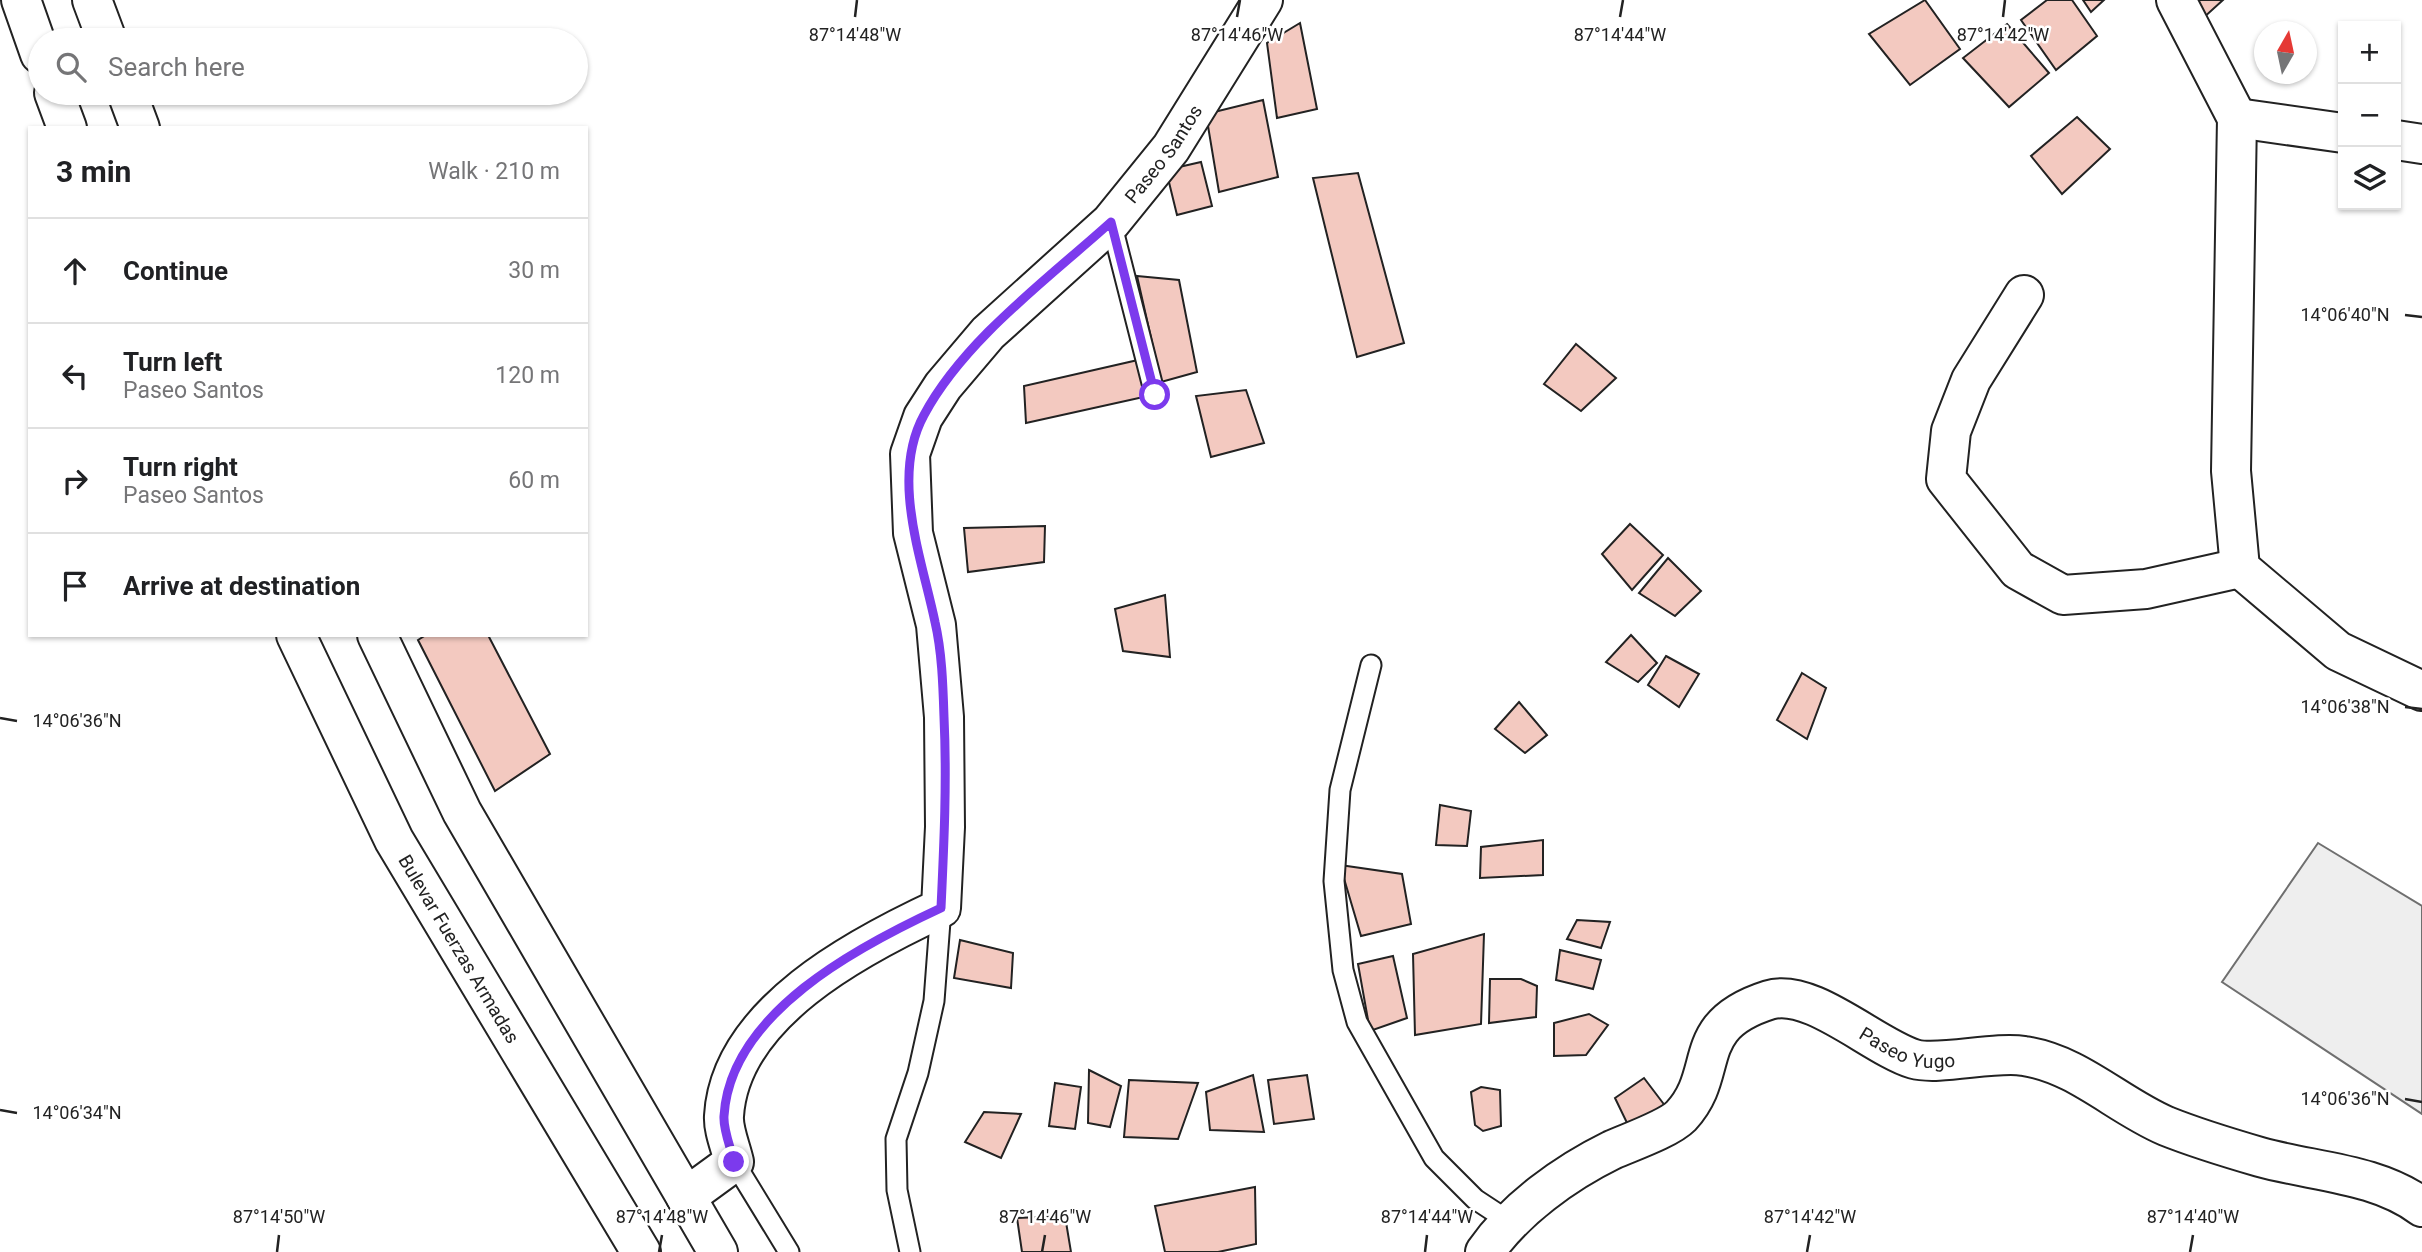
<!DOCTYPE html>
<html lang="en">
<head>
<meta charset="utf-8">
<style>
	:root { --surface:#fff; --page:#f2f2f2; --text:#202124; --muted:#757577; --line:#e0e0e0 }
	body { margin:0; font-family:Roboto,sans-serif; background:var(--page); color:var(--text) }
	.controls { position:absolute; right:21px; top:21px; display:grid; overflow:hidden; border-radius:0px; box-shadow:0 2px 5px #0004 }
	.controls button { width:63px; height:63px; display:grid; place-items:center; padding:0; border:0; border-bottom:2px solid var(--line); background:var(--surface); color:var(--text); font:35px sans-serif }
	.compass { position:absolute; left:2254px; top:21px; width:63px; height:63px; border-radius:50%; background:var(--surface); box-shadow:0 2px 5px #0004; rotate:9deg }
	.stop { position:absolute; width:21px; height:21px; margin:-16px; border:5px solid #7c3aed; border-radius:50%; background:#fff }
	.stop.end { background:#7c3aed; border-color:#fff; box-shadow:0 2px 7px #0008 }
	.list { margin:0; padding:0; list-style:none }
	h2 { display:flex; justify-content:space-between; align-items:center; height:91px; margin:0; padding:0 28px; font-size:30px }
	h2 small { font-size:23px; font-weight:400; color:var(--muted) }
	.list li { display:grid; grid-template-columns:46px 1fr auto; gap:21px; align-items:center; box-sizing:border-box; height:105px; padding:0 28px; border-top:2px solid var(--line) }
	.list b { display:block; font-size:26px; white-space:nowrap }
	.list p { margin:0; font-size:23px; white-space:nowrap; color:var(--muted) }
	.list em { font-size:23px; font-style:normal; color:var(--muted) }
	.icon { flex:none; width:38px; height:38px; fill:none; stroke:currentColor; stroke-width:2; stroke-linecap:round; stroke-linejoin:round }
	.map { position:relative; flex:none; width:2422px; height:1252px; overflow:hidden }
	.search { position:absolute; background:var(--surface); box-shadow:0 2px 5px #0004; left:28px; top:28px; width:560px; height:77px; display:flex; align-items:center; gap:18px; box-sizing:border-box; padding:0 24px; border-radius:38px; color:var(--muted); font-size:26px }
	.panel { position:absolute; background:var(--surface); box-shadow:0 2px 5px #0004; left:28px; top:126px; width:560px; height:511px; border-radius:0px }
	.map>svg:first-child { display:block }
	.green { fill:#eee; stroke:#6f6f6f; stroke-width:2 }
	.building { fill:#f3c9c0; stroke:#222; stroke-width:2 }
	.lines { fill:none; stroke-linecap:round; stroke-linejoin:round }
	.lane-casing { stroke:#222; stroke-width:23 }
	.street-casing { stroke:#222; stroke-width:42 }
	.highway-casing { stroke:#222; stroke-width:42 }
	.lane { stroke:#fff; stroke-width:19 }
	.street { stroke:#fff; stroke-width:38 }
	.highway { stroke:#fff; stroke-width:38 }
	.route { stroke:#7c3aed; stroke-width:9 }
	.ticks { fill:none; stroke:#222; stroke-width:2.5 }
	.labels { text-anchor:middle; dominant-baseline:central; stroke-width:5; stroke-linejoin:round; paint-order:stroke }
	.street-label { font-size:19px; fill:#222; stroke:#fff }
	.ticks-label { font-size:18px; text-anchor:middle; fill:#222; stroke:#fff; stroke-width:5; stroke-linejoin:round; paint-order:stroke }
</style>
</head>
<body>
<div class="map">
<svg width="2422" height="1252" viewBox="0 0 2422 1252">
	<rect width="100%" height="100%" fill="#fff"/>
	<path class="green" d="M2318 843 2422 906V1114L2222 982Z"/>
	<g class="building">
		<path d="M1925 0 1960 49 1910 85 1869 34Z"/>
		<path d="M2047 0H2072L2097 36 2056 70 2021 20Z"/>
		<path d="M2083 0H2104L2091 12Z"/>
		<path d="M2190 0H2223L2201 20Z"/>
		<path d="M1300 23 1317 109 1277 118 1267 43Z"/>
		<path d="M2007 24 2049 73 2009 107 1963 58Z"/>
		<path d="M1263 100 1278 177 1219 192 1206 114Z"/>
		<path d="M2077 117 2110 149 2062 194 2031 156Z"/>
		<path d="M1201 162 1212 206 1177 215 1166 170Z"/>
		<path d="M1358 173 1404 343 1357 357 1313 178Z"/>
		<path d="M1137 276 1179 280 1197 372 1161 382Z"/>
		<path d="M1576 344 1616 378 1581 411 1544 384Z"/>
		<path d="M1138 360 1148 396 1026 423 1024 386Z"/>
		<path d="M1246 390 1264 443 1211 457 1196 396Z"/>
		<path d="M1630 524 1663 555 1632 590 1602 554Z"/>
		<path d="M1045 526 1044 562 968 572 964 528Z"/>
		<path d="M1668 558 1701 591 1675 616 1639 593Z"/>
		<path d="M1165 595 1170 657 1123 651 1115 609Z"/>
		<path d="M426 635H488L550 754 495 791 418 640Z"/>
		<path d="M1631 635 1657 663 1638 682 1606 662Z"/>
		<path d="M1666 656 1699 674 1679 707 1648 685Z"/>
		<path d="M1802 673 1826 688 1807 739 1777 720Z"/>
		<path d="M1519 702 1547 735 1525 753 1495 729Z"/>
		<path d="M1440 805 1471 811 1467 846 1436 845Z"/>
		<path d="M1543 840V875L1480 878 1481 847Z"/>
		<path d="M1340 865 1402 874 1411 924 1361 936Z"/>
		<path d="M1577 920 1610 922 1601 948 1567 939Z"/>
		<path d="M1484 934 1481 1024 1415 1035 1413 954Z"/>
		<path d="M960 940 1013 953 1011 988 954 978Z"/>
		<path d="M1560 950 1601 960 1593 989 1556 980Z"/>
		<path d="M1393 956 1407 1018 1370 1031 1358 964Z"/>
		<path d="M1490 979H1521L1537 986 1536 1017 1489 1023Z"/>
		<path d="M1589 1014 1608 1025 1586 1055 1554 1056V1023Z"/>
		<path d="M1089 1070 1121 1086 1110 1127 1088 1123Z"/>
		<path d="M1253 1075 1264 1132 1210 1130 1206 1092Z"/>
		<path d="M1307 1075 1314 1119 1274 1124 1268 1080Z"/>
		<path d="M1644 1078 1666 1107 1628 1125 1615 1098Z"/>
		<path d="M1129 1080 1198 1083 1178 1139 1124 1137Z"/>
		<path d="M1055 1083 1081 1087 1075 1129 1049 1126Z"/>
		<path d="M1481 1087 1500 1090 1501 1126 1483 1131 1475 1125 1471 1092Z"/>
		<path d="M984 1112 1021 1114 1001 1158 965 1142Z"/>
		<path d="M1255 1187 1256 1244 1218 1252H1165L1155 1206Z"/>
		<path d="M1065 1216 1071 1252H1022L1017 1218Z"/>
	</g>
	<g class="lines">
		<g class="lane-casing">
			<g id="lane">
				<path d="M1111 222 1155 395"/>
				<path d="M1371 665 1340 790 1334 881 1343 970 1357 1022 1434 1158 1475 1199 1510 1222"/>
				<path d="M734 1162 789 1252"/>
				<path d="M910 1252 897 1190 896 1139 918 1073 934 1001 941 908"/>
			</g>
		</g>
		<g class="street-casing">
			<g id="street">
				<path d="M2176 0 2237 118 2231 471 2240 568 2338 651 2422 691"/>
				<path d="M2237 118 2343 133"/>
				<path d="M2396 140 2422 144"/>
				<path d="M2024 295 1971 380 1951 431 1946 479 2018 570 2063 595 2146 589 2240 568"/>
				<path id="s1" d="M686 1197 734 1162C731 1148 723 1130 724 1116 730 1013 859 946 941 908L945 827 944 717 936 625 913 533 910 454 923 417 943 386 988 333 1111 222 1171 148 1263 0"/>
				<path id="s2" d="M1485 1252C1515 1209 1565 1173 1612 1150 1630 1142 1668 1129 1681 1116 1722 1072 1687 1026 1769 1000 1811 987 1874 1047 1914 1059 1939 1066 1995 1051 2024 1056 2078 1064 2117 1105 2166 1126 2196 1138 2229 1148 2260 1157 2314 1172 2376 1173 2422 1207"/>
			</g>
		</g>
		<g class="highway-casing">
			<g id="highway">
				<path d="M21 0 40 54"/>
				<path d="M92 0 107 40"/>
				<path d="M54 93 67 128"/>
				<path d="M127 93 140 128"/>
				<path id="s3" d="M296 635 394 840 641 1252"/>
				<path d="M377 635 462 812 718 1252"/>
			</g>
		</g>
		<use href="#lane" class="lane"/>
		<use href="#street" class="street"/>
		<use href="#highway" class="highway"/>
	</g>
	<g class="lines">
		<path class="route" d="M734 1162C731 1148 723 1130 724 1116 730 1013 859 946 941 908 944 844 947 781 944 717 943 686 942 652 935 622 922 559 890 477 924 415 964 340 1049 278 1111 222L1155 395"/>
	</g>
	<path class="ticks" d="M855 17 857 0M1237 17 1240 0M1620 17 1623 0M2003 17 2005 0M2405 315 2422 317M2405 707 2422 709M0 718 17 721M2405 1099 2422 1102M0 1110 17 1113M277 1252 279 1235M659 1252 662 1235M1042 1252 1045 1235M1425 1252 1427 1235M1807 1252 1810 1235M2190 1252 2193 1235"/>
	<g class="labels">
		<g class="street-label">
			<text stroke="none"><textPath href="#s1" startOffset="1276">Paseo Santos</textPath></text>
			<text stroke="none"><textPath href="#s3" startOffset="354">Bulevar Fuerzas Armadas</textPath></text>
			<text stroke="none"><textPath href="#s2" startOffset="546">Paseo Yugo</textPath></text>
		</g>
	</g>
	<g class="ticks-label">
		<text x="855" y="41">87°14'48"W</text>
		<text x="1237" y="41">87°14'46"W</text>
		<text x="1620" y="41">87°14'44"W</text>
		<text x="2003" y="41">87°14'42"W</text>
		<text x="2345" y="321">14°06'40"N</text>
		<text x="2345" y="713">14°06'38"N</text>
		<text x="77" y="727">14°06'36"N</text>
		<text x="2345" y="1105">14°06'36"N</text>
		<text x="77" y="1119">14°06'34"N</text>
		<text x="279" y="1223">87°14'50"W</text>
		<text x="662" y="1223">87°14'48"W</text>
		<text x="1045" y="1223">87°14'46"W</text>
		<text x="1427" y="1223">87°14'44"W</text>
		<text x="1810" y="1223">87°14'42"W</text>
		<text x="2193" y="1223">87°14'40"W</text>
	</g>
</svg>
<div class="controls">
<button>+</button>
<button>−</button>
<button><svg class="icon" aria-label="layers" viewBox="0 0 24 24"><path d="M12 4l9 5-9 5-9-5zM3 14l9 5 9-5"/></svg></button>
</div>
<svg class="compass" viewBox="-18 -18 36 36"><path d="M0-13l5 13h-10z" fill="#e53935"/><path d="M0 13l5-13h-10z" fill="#757577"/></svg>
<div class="stop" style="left:1155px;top:395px"></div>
<div class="stop end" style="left:734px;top:1162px"></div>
<div class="search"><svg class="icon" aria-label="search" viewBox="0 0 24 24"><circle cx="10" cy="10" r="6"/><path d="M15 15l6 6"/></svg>Search here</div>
<section class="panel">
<h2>3 min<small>Walk · 210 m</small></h2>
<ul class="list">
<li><svg class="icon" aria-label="ahead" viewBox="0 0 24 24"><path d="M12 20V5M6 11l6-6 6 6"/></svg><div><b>Continue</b></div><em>30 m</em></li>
<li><svg class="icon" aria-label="left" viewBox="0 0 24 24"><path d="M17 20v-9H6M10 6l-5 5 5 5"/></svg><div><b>Turn left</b><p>Paseo Santos</p></div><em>120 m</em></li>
<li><svg class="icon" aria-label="right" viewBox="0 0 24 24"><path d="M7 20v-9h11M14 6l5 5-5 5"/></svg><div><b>Turn right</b><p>Paseo Santos</p></div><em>60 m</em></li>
<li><svg class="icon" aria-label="arrive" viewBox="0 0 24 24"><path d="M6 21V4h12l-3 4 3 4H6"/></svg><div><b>Arrive at destination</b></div></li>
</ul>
</section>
</div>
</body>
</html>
